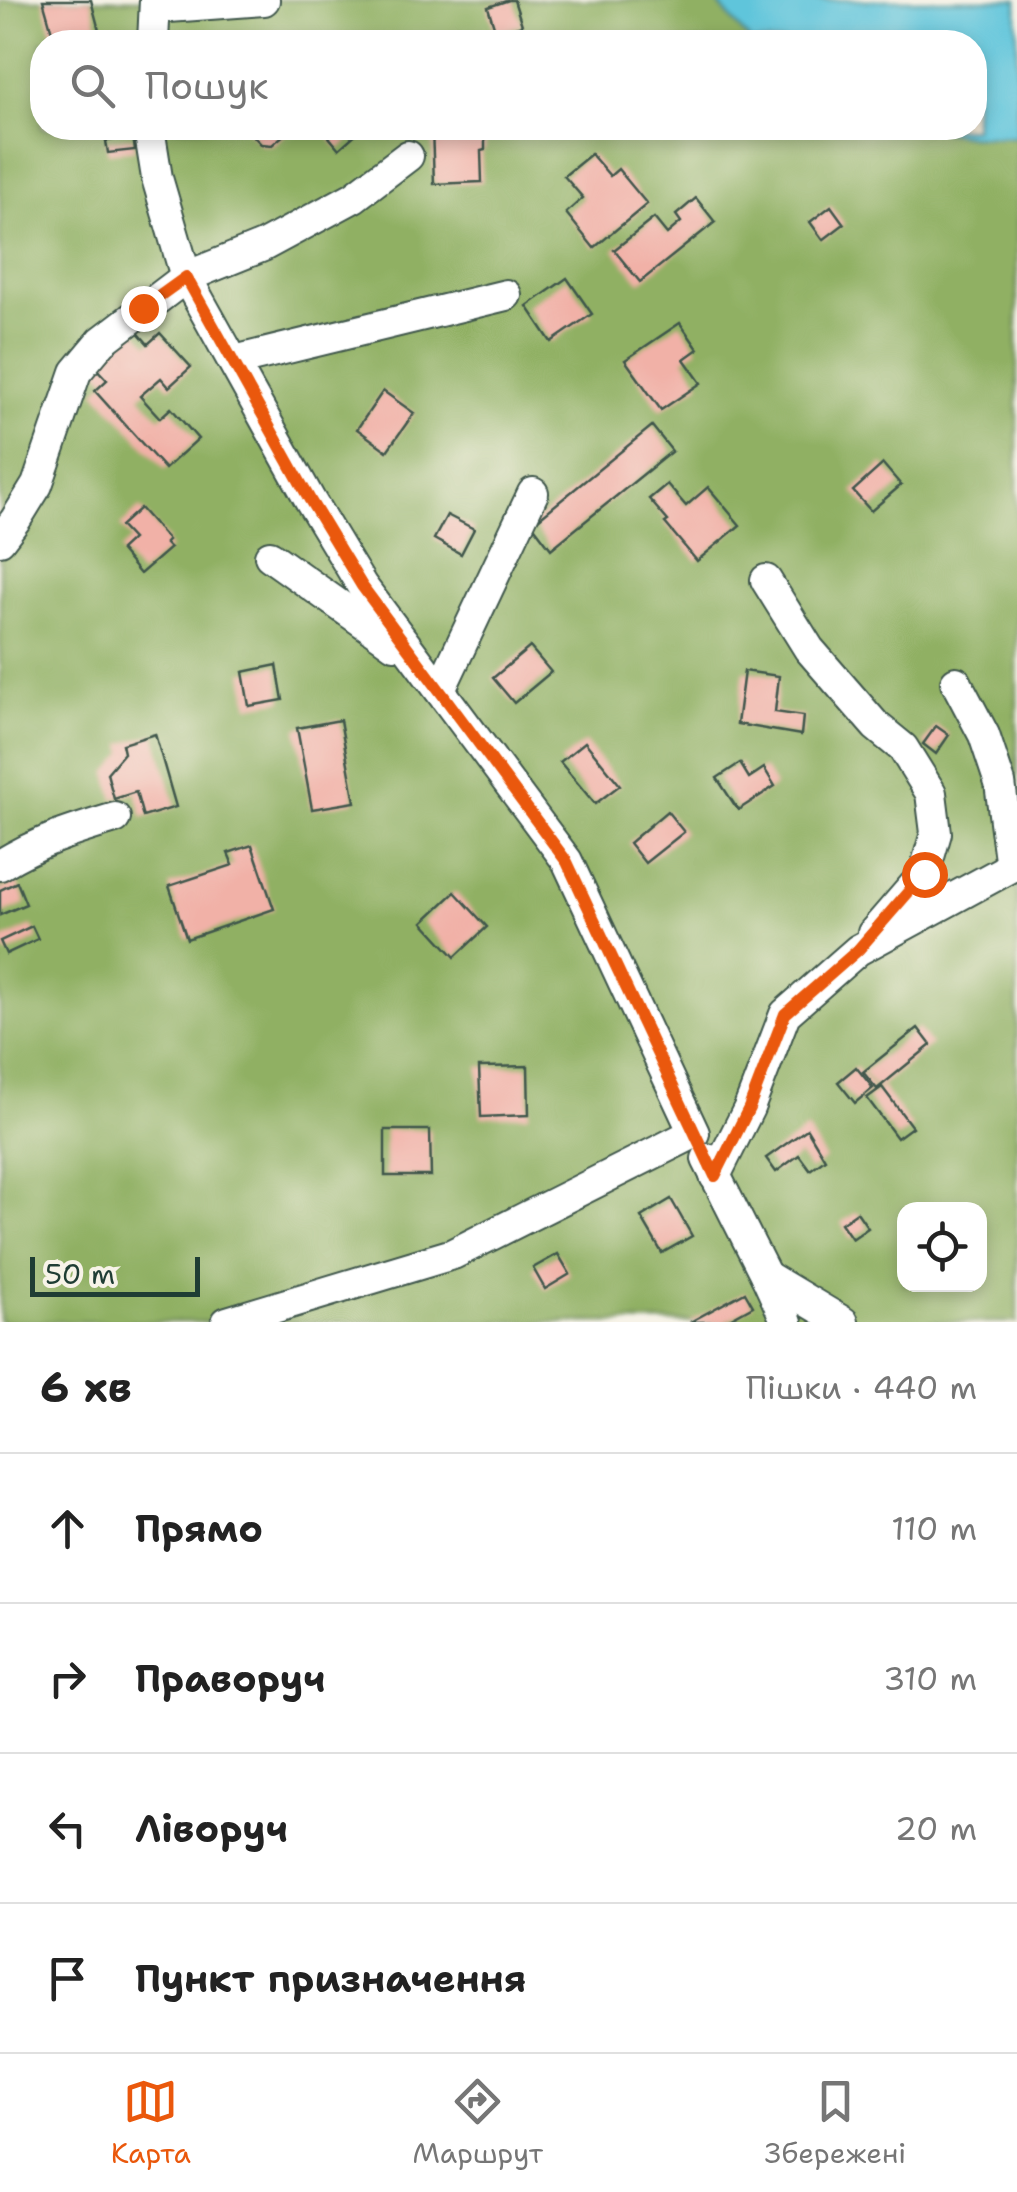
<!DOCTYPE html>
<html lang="uk">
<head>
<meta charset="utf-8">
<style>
	:root { --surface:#fff; --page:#f2f2f2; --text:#222; --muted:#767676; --line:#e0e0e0; --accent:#ea580c }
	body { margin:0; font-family:"Shantell Sans",sans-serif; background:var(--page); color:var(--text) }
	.controls { position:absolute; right:30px; bottom:30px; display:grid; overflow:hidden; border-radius:20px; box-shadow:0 5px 15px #0003 }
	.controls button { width:90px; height:90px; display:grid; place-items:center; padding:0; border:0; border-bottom:2px solid var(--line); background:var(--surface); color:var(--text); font:50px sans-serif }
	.scale { position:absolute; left:30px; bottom:25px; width:170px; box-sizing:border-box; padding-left:10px; border:5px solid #1f3d34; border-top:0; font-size:28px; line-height:35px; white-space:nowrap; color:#1f3d34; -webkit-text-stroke:8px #f7f3e8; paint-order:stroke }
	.stop { position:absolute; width:30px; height:30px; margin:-22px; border:8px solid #ea580c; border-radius:50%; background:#fff }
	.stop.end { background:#ea580c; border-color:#fff; box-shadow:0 2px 10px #0008 }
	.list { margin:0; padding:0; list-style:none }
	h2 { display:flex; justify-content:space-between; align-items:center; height:130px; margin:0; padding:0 40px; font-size:42px }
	h2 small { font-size:32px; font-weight:400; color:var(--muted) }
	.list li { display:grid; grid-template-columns:65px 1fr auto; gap:30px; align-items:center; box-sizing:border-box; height:150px; padding:0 40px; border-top:2px solid var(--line) }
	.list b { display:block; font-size:38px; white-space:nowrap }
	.list em { font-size:32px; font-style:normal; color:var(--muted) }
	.icon { flex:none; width:55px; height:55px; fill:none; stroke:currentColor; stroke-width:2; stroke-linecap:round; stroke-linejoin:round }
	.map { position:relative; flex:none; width:1017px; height:1322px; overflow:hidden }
	.search { position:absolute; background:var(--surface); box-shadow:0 5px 15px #0003; left:30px; right:30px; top:30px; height:110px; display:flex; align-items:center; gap:25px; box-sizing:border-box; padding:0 35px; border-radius:40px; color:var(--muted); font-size:38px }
	.sheet { height:730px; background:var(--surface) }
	nav { display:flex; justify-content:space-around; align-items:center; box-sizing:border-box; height:140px; border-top:2px solid var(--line); background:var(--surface); font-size:28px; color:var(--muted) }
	nav a { display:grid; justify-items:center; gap:5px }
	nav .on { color:var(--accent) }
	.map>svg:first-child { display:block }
	.forest { fill:#90b063; stroke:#58764c; stroke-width:2.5; fill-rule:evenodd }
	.water { fill:#5fc5db; stroke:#3f8188; stroke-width:2.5 }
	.building { fill:#f1b1a7 }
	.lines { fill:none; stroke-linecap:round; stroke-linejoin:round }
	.minor-casing { stroke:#3f574c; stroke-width:34 }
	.minor { stroke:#fff; stroke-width:30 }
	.route { stroke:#ea580c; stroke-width:12 }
</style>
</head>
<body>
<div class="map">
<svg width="1017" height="1322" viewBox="0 0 1017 1322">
	<rect width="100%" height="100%" fill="#f7f3e8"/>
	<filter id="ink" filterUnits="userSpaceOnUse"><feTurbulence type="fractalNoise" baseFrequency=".01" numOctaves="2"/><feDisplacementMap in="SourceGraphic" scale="20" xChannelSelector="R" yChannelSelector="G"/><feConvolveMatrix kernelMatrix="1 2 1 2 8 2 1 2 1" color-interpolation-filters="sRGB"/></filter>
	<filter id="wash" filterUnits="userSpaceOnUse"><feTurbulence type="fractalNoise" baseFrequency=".0048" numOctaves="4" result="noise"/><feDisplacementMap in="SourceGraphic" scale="40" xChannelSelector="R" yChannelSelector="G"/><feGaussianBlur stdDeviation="2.25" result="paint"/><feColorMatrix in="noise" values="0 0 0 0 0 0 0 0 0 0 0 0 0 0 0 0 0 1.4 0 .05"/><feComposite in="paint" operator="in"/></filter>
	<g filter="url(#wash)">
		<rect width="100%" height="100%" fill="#f4e9d5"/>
		<path class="forest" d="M0 0H715L751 42H42V128H929L969 136 1017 137V1322H0ZM904 1210H980V1284H904Z"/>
		<path class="water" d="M715 0H1017V137L969 136 929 128H974V42H751Z"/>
		<g id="blocks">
			<g class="building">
				<path d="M43 0H91L102 42H55Z"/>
				<path d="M509 0H514L522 25 496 33 488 7Z"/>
				<path d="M246 128H292L272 145 261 144Z"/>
				<path d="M339 128H356L359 131 339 149 329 137Z"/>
				<path d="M432 128H485V150L481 151 482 182 434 184Z"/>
				<path d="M133 137 135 150 108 153 106 141Z"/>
				<path d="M591 154 610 176 618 169 647 204 594 248 566 213 583 198 564 176Z"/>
				<path d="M696 198 715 222 640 282 614 250 654 218 667 234 681 222 676 215Z"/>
				<path d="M831 206 844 224 823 240 810 222Z"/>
				<path d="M567 278 592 314 551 342 527 306Z"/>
				<path d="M680 323 698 349 684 359 701 383 661 410 625 360Z"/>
				<path d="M135 329 148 344 160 333 191 367 169 387 161 378 140 396 160 418 171 408 198 439 165 469 95 391 107 380 94 366Z"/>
				<path d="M383 391 414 413 387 451 357 429Z"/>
				<path d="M652 426 672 451 551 549 532 524Z"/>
				<path d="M883 464 901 485 871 511 853 491Z"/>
				<path d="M667 484 686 506 708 487 740 525 697 561 665 523 668 521 649 499Z"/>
				<path d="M140 508 168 540 165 543 170 548 140 574 120 550 132 539 120 526Z"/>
				<path d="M447 515 474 529 461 554 434 539Z"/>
				<path d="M530 647 551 672 514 703 493 678Z"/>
				<path d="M277 665 283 700 249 706 243 672Z"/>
				<path d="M744 671 779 676 775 712 803 716 801 735 737 724Z"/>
				<path d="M340 720 355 802 312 809 297 728Z"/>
				<path d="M936 726 949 735 936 754 923 744Z"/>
				<path d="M155 734 176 807 143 817 136 792 114 799 107 773 124 753 122 744Z"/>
				<path d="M585 742 620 785 595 804 560 762Z"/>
				<path d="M740 763 749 778 764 768 775 786 738 810 717 778Z"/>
				<path d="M667 811 684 832 645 863 629 843Z"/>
				<path d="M252 845 274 909 187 939 169 886 233 865 228 853Z"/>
				<path d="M17 882 26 904 0 915V890Z"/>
				<path d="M455 892 487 927 455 957 423 922Z"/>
				<path d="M32 926 38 939 6 954 0 941Z"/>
				<path d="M918 1028 931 1045 877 1089 863 1072Z"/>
				<path d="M528 1066 529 1115 481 1117 479 1067Z"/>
				<path d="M856 1067 873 1088 855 1103 838 1082Z"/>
				<path d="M882 1087 912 1127 897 1138 867 1098Z"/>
				<path d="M807 1129 825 1159 810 1170 799 1155 776 1172 766 1158Z"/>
				<path d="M385 1130H430L431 1176H385Z"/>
				<path d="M671 1199 692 1236 662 1253 641 1217Z"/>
				<path d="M857 1212 868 1228 852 1239 841 1223Z"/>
				<path d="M558 1254 570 1274 545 1289 533 1268Z"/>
				<path d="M745 1292 753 1306 724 1322H690Z"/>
			</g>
		</g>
	</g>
	<g filter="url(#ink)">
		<use href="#blocks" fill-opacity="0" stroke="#3f574c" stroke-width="2.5"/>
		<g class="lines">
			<g class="minor-casing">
				<g id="minor">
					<path d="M155 8 264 0"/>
					<path d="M153 42 155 0"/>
					<path d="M149 128 157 178 186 277 310 500 362 586 567 861 694 1133 453 1254 227 1322"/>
					<path d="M234 361 506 295"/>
					<path d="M0 540 16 519 37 485 76 372 102 341 186 277 263 246 354 197 408 156"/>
					<path d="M270 556 394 644"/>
					<path d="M766 580 809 649 876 726 903 748 931 793 936 833 924 874 873 933"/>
					<path d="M440 690 533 493"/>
					<path d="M0 865C39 841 72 831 115 818"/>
					<path d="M707 1159 766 1276 787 1322"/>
					<path d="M715 1176 749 1108 785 1014 858 950 1011 867 1000 783 984 735 956 682"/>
					<path d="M766 1276 843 1322"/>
				</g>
			</g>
			<use href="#minor" class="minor"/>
		</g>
	</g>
	<g class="lines" filter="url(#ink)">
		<path class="route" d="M143 308 186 277 310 500 362 586 567 862 715 1176 749 1108 785 1014 858 950 924 874"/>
	</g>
</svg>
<div class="controls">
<button><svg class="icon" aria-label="locate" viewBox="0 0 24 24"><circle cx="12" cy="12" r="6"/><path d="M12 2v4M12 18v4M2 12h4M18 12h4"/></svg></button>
</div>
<div class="scale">50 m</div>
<div class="stop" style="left:924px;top:874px"></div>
<div class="stop end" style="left:143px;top:308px"></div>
<div class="search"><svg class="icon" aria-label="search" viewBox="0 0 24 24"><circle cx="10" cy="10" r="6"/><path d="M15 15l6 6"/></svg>Пошук</div>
</div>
<section class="sheet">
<h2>6 хв<small>Пішки · 440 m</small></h2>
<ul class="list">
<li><svg class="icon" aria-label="ahead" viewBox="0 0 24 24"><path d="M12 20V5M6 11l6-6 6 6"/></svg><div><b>Прямо</b></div><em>110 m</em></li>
<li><svg class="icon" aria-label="right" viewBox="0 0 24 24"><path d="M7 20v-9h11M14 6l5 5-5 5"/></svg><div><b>Праворуч</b></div><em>310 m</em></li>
<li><svg class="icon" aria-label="left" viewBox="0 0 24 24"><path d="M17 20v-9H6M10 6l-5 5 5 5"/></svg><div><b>Ліворуч</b></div><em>20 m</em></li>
<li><svg class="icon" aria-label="arrive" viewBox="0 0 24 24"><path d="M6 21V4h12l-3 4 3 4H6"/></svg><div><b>Пункт призначення</b></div></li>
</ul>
</section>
<nav>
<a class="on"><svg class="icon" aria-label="map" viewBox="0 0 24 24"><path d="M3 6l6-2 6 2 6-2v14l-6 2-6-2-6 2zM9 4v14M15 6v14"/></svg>Карта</a>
<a><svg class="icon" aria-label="directions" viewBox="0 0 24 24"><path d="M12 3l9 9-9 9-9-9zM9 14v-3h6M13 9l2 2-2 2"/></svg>Маршрут</a>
<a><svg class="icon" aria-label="saved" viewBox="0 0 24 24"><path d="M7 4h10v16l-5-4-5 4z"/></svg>Збережені</a>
</nav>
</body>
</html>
